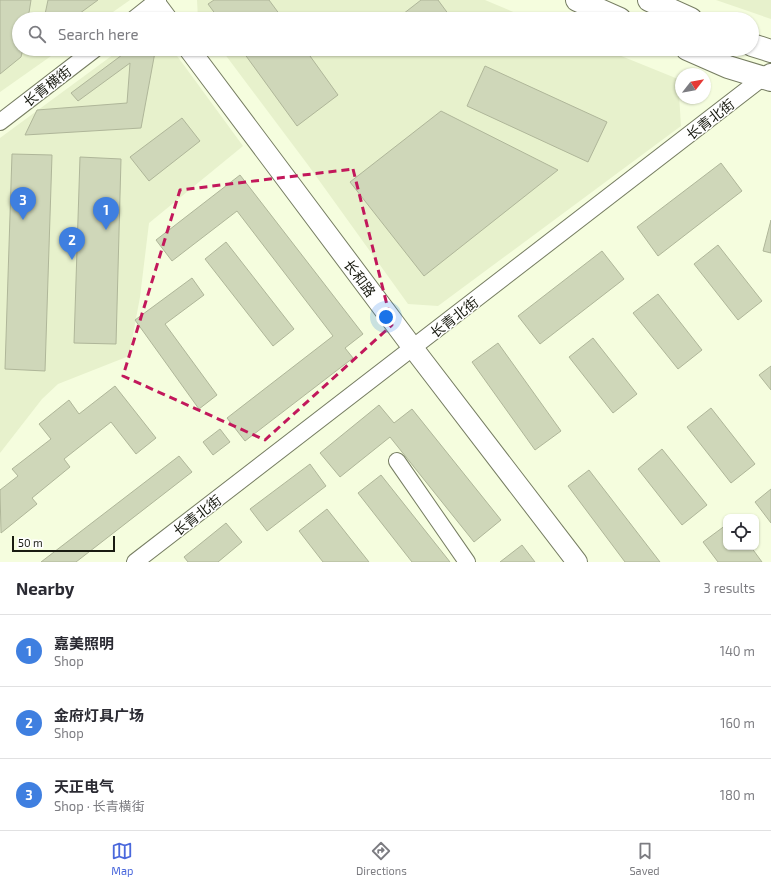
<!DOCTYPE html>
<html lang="en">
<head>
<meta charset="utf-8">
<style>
	:root { --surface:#fff; --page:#f7f7f7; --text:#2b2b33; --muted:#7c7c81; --line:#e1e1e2; --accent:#4a68dc }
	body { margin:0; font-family:"Exo 2","Noto Sans SC",sans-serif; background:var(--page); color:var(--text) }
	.controls { position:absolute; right:12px; bottom:12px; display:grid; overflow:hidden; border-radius:8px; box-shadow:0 1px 3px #0004 }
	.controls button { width:36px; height:36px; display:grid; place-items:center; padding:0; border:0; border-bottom:1px solid var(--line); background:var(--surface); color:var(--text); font:20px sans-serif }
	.compass { position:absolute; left:675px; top:68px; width:36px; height:36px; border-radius:50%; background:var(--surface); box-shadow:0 1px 3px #0004; rotate:59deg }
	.scale { position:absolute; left:12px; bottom:10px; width:103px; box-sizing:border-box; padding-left:4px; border:2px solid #191b11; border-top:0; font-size:11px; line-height:14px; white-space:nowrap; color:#191b11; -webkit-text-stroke:3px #fff; paint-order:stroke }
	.you { position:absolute; left:386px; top:317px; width:14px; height:14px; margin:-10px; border:3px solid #fff; border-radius:50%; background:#1a73e8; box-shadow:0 0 0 6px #1a73e833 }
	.badge { display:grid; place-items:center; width:26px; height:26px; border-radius:50%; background:var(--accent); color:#fff; font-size:13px; font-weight:700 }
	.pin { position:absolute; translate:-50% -33px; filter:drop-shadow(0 1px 2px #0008) }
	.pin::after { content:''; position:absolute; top:21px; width:14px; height:12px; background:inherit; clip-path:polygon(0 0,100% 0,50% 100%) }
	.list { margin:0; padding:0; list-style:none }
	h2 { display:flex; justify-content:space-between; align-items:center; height:52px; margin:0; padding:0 16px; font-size:17px }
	h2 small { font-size:13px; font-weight:400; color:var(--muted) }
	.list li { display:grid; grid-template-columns:26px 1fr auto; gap:12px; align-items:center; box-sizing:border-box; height:72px; padding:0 16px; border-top:1px solid var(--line) }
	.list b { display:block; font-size:15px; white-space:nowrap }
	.list p { margin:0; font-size:13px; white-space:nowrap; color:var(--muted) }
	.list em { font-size:13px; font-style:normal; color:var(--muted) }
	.icon { flex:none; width:22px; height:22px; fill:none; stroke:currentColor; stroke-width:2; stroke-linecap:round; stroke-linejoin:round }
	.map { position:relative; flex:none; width:771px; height:562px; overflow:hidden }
	.search { position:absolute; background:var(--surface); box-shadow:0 1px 3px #0004; left:12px; right:12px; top:12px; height:44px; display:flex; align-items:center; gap:10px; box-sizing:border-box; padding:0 14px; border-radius:22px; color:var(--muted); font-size:15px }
	.sheet { height:268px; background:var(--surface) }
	nav { display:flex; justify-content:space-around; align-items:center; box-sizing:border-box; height:56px; border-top:1px solid var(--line); background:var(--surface); font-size:11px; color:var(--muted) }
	nav a { display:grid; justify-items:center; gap:2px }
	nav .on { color:var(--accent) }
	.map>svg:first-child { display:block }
	.built { fill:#e7f1cc }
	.building { fill:#cfd7b9; stroke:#afb699 }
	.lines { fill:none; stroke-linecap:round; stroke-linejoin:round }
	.minor-casing { stroke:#767d62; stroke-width:18 }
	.tertiary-casing { stroke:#767d62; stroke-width:22 }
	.primary-casing { stroke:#767d62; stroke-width:24 }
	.minor { stroke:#fff; stroke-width:16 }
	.tertiary { stroke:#fff; stroke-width:20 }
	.primary { stroke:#fff; stroke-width:22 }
	.marked { fill:none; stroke:#c2185b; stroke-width:3; stroke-dasharray:8 5; stroke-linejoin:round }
	.labels { text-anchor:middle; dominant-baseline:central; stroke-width:3; stroke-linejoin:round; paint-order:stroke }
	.street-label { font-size:14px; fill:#191b11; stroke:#fff }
</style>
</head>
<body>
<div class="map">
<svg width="771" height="562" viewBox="0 0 771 562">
	<rect width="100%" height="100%" fill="#f5fdde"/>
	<g class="built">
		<path d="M0 0H130L103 19H19V49H61L0 92Z"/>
		<path d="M197 0H485L530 19H198Z"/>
		<path d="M716 0H771V19Z"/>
		<path d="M121 49H172L243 146 149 223 140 297 129 356 58 384 42 399 0 453V138Z"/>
		<path d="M221 49H604L678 79 681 126 438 306 408 304 308 165Z"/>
	</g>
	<g class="building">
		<path d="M0 0H31L28 19H19V49H23L21 57 0 74Z"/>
		<path d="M48 0H98L72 19H44Z"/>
		<path d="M214 0H269L283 19H219L208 4Z"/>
		<path d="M421 0H438L452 19H407L403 14Z"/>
		<path d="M130 49H143L155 52 141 128 25 135 37 110 127 103 130 63 78 101 71 93Z"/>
		<path d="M241 49H305L338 95 297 126Z"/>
		<path d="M430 49H442L434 55Z"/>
		<path d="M485 66 607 122 588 162 467 106Z"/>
		<path d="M441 111 558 170 424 276 350 182Z"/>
		<path d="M182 118 200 141 149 181 130 157Z"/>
		<path d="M12 154 52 155 45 371 5 369Z"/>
		<path d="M80 157 121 159 116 344 74 343Z"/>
		<path d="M721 163 742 191 658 256 637 227Z"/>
		<path d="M240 175 363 334 345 348 353 358 245 441 227 418 333 336 237 211 172 261 156 240Z"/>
		<path d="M771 220V253L763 251Z"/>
		<path d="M226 242 294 329 273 346 205 259Z"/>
		<path d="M718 245 762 301 738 320 694 264Z"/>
		<path d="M602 251 624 279 540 344 518 316Z"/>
		<path d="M192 278 204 295 165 324 217 395 199 409 135 320Z"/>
		<path d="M658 294 702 350 678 369 633 313Z"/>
		<path d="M593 338 637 394 613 413 569 357Z"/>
		<path d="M498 343 561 431 535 450 472 362Z"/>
		<path d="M771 366V390L759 375Z"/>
		<path d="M115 386 156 438 136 454 111 422 64 459 70 467 32 498 37 504 1 533 0 490 18 476 12 469 51 439 39 424 69 400 79 414Z"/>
		<path d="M379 405 394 423 412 409 501 520 474 542 390 437 340 477 320 453Z"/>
		<path d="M711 408 755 464 731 483 687 427Z"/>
		<path d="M220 429 230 442 213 455 203 442Z"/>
		<path d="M662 449 707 505 682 525 638 469Z"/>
		<path d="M179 456 192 472 76 562H41Z"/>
		<path d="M310 464 326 486 267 531 250 509Z"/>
		<path d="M589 470 660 562H625L568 486Z"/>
		<path d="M381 475 450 562H412L358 493Z"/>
		<path d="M771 489V523L755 502Z"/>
		<path d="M327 509 369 562H323L299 531Z"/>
		<path d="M226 523 242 542 218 562H188L184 557Z"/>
		<path d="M726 525V547H751L762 562H718L703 542Z"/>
		<path d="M522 545 535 562H500Z"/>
	</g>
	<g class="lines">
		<g class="minor-casing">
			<g id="minor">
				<path d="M134 19 158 0"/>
				<path d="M0 122 95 49"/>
				<path d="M397 461 467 562"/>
				<path d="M135 562 770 72"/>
			</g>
		</g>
		<g class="tertiary-casing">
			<g id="tertiary">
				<path d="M155 3 167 19"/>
				<path d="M189 49 413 348 577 562"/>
			</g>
		</g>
		<g class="primary-casing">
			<g id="primary">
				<path d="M577 0 620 19"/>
				<path d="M649 0 691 19"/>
				<path d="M752 45 771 51"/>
				<path d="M687 49 728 67 771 80"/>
			</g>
		</g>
		<use href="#minor" class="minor"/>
		<use href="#tertiary" class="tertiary"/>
		<use href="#primary" class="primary"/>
	</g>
	<path class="marked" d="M353 169 392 325 265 440 123 376 180 190Z"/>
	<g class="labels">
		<g class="street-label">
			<text transform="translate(47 86) rotate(-38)">长青横街</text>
			<text transform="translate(710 119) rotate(-38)">长青北街</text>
			<text transform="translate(360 278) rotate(53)">长和路</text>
			<text transform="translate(454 317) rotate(-38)">长青北街</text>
			<text transform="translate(197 515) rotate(-38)">长青北街</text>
		</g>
	</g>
</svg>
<div class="controls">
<button><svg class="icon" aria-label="locate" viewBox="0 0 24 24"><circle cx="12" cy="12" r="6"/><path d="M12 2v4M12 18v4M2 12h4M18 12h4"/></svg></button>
</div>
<svg class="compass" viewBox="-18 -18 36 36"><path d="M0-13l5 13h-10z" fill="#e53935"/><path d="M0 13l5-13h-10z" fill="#7c7c81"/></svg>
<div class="scale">50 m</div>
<div class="you"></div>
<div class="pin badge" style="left:106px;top:230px;background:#3f7fe0">1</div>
<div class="pin badge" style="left:72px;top:260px;background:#3f7fe0">2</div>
<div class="pin badge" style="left:23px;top:220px;background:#3f7fe0">3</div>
<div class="search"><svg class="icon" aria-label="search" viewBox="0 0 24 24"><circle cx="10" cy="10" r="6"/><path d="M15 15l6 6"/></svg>Search here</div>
</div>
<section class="sheet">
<h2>Nearby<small>3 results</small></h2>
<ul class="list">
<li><span class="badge" style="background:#3f7fe0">1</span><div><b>嘉美照明</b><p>Shop</p></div><em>140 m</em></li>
<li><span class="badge" style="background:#3f7fe0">2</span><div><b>金府灯具广场</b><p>Shop</p></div><em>160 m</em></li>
<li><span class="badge" style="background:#3f7fe0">3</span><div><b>天正电气</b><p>Shop · 长青横街</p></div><em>180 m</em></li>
</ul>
</section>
<nav>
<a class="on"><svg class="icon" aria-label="map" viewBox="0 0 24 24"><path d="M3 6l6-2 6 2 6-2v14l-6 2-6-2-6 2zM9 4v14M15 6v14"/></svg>Map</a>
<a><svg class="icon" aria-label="directions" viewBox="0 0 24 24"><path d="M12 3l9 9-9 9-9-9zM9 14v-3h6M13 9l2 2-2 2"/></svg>Directions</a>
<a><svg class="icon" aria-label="saved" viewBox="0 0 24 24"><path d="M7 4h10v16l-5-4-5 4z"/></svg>Saved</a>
</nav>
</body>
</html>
